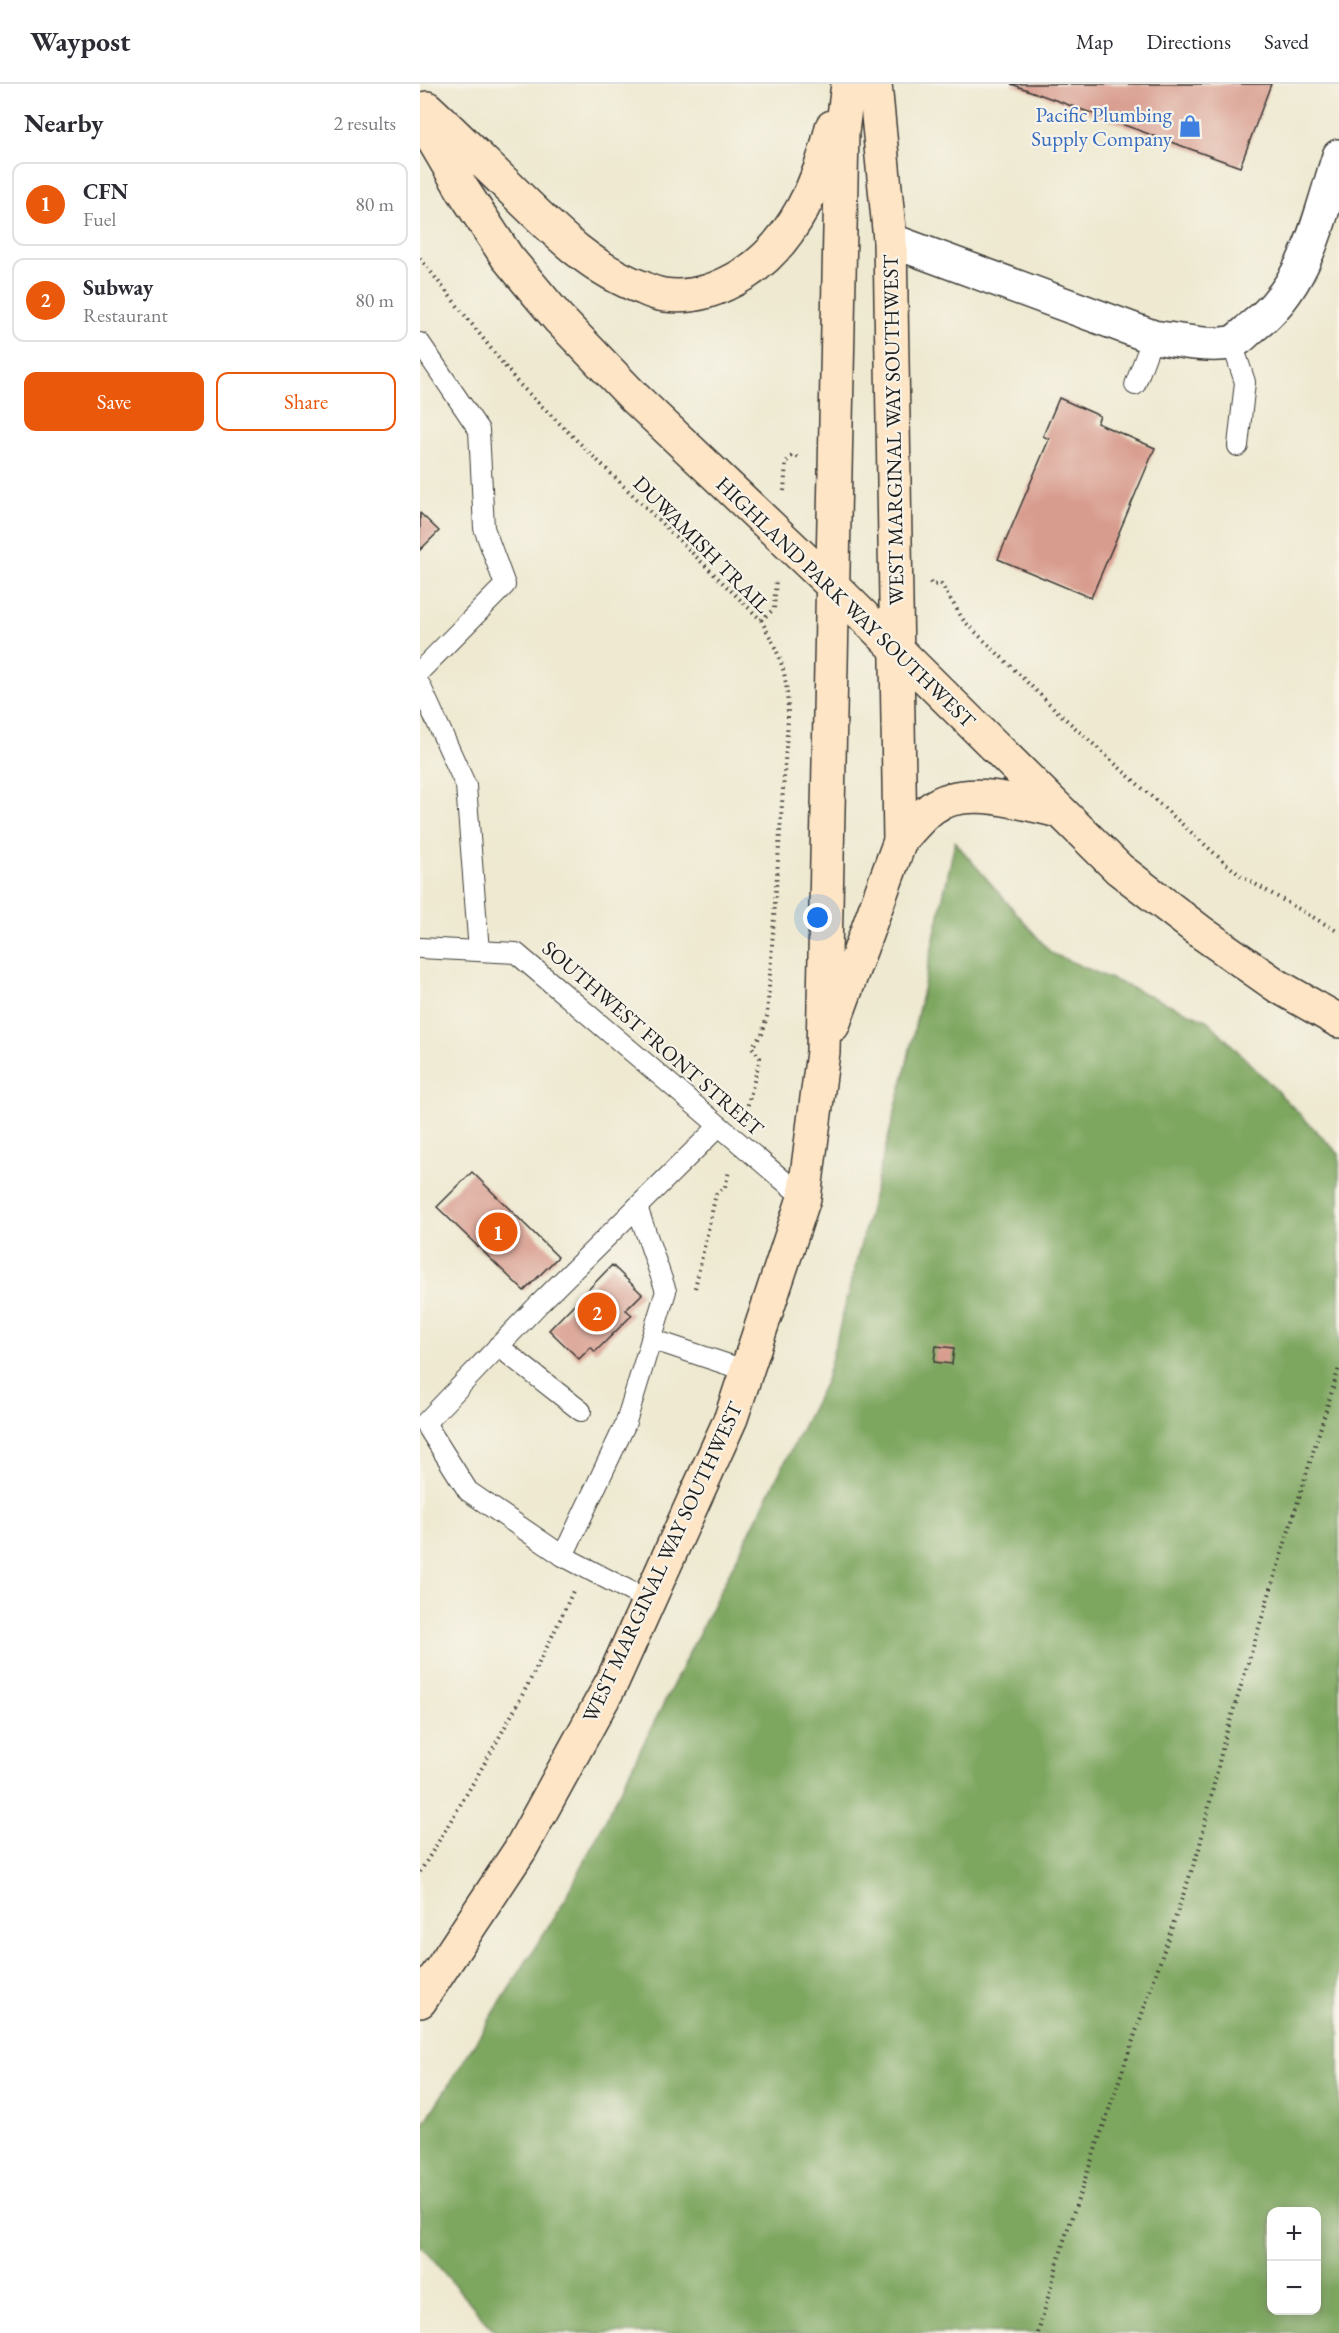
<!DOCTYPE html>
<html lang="en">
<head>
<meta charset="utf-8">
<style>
	:root { --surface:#fff; --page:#f7f7f7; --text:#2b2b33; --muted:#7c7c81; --line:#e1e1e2; --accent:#ea580c }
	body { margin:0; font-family:"EB Garamond",serif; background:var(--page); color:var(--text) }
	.controls { position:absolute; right:18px; bottom:18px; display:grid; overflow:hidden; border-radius:12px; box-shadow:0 3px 15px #0003 }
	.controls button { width:54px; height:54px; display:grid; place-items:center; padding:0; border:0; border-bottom:2px solid var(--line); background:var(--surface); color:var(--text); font:30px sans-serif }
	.you { position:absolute; left:398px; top:834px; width:21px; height:21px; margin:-15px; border:4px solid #fff; border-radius:50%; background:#1a73e8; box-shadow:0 0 0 9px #1a73e833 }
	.badge { display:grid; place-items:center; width:39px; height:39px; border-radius:50%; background:var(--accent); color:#fff; font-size:20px; font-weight:700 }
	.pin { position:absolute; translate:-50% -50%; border:3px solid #fff; box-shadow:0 2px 6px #0006 }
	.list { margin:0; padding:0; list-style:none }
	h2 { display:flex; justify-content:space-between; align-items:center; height:78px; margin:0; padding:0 24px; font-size:26px }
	h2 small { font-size:20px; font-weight:400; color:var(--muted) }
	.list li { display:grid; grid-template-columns:39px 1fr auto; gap:18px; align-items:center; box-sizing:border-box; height:84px; margin:0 12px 12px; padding:0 12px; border:2px solid var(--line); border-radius:12px }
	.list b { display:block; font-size:22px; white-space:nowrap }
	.list p { margin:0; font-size:20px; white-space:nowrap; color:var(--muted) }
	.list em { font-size:20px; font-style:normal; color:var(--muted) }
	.actions { display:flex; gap:12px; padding:18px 24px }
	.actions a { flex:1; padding:14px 0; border:2px solid var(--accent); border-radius:12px; text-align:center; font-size:21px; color:var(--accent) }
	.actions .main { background:var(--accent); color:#fff }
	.map { position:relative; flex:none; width:919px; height:2249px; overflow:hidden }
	header { display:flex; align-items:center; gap:36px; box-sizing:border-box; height:84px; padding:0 30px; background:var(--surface); border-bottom:2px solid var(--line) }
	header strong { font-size:28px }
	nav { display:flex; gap:33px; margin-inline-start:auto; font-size:21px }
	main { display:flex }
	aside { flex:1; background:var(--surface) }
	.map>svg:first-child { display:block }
	.forest { fill:#7da65f; stroke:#4c613e; stroke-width:1.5; fill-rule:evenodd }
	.building { fill:#d89c8e }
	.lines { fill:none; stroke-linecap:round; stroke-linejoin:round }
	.service-casing { stroke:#3c3b37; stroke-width:22 }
	.minor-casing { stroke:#3c3b37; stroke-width:36 }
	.secondary-casing { stroke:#3c3b37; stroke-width:36 }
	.path { stroke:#3c3b37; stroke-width:4; stroke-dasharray:1.5 4.5; stroke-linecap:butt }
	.service { stroke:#fff; stroke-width:20 }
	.minor { stroke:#fff; stroke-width:33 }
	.secondary { stroke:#fde5c5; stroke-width:33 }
	.labels { text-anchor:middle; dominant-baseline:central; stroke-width:4.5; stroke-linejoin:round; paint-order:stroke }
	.shop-label { font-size:21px; fill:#366cbe; stroke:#f7f3e8; text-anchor:end }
	.street-label { font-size:21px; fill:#1c1c1c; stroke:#f7f3e8 }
</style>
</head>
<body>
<header>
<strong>Waypost</strong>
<nav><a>Map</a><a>Directions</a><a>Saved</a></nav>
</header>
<main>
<aside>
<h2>Nearby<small>2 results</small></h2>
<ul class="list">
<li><span class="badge">1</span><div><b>CFN</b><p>Fuel</p></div><em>80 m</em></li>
<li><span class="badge">2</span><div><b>Subway</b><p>Restaurant</p></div><em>80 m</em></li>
</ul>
<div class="actions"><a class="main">Save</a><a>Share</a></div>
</aside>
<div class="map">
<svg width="919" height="2249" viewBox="0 0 919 2249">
	<rect width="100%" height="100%" fill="#f7f3e8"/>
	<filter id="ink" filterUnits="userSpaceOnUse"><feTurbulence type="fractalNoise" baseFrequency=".0167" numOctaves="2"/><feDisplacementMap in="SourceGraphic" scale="12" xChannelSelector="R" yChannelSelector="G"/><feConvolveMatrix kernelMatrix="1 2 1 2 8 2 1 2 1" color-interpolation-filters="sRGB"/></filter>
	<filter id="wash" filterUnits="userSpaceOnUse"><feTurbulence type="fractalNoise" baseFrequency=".008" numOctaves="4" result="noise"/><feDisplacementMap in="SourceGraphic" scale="24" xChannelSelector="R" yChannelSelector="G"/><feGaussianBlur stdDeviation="1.35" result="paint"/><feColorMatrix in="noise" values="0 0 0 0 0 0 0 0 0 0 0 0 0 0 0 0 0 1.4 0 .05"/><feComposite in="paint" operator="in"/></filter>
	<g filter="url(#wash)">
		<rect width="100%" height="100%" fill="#eee9d0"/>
		<path class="forest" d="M535 758 631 869 788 937 919 1070V2249H76L0 2161V2046L145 1816 406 1296 485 988ZM852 2128H896V2226H852Z"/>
		<g id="blocks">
			<g class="building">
				<path d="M591 0H851L820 83Z"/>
				<path d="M639 314 680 332 677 339 735 364 671 514 578 475 629 355 623 352Z"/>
				<path d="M0 429 19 447 0 466Z"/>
				<path d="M52 1088 138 1173 104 1207 17 1123Z"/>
				<path d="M192 1181 222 1210 206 1226 212 1231 175 1268 171 1263 159 1275 129 1246Z"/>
				<path d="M516 1262 534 1264 532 1280 514 1278Z"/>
			</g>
		</g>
	</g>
	<g filter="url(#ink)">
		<use href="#blocks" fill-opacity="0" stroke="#3c3b37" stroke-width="1.5"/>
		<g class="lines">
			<g class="service-casing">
				<g id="service">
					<path d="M0 259 59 346 64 444 85 501 0 587"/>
					<path d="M812 259 825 298 818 362"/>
					<path d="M715 301 733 253"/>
					<path d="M0 601 46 702 59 867"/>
					<path d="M0 864 96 869 384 1114"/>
					<path d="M231 1255 327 1287"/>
					<path d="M78 1262 161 1327"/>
					<path d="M143 1472 205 1341 246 1207 217 1123"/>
					<path d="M229 1517 143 1472 48 1407 5 1339 119 1220 299 1042"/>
				</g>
			</g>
			<g class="minor-casing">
				<path id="minor" d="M470 156 733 253C757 256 786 263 810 259 818 257 826 248 832 243 887 202 899 134 919 72"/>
			</g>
			<g class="secondary-casing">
				<g id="secondary">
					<path d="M7 24C35 50 62 77 89 103 129 142 169 185 223 204 229 207 237 210 244 211 275 215 300 205 326 189 373 158 401 96 412 43"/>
					<path d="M0 33 41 103 87 173 138 234 214 313 414 503 699 785 782 849 856 901 919 937"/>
					<path d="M480 757C490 746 500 733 512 724 546 700 602 719 639 727"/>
					<path d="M413 941 480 757 470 156 455 0"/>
					<path d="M0 1917 100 1766 192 1598 311 1334 384 1114 403 968 422 48 428 0"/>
				</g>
			</g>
			<g class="path">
				<path d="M0 174 98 299 341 536C362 574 368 590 368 635L347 932 342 950 332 963 340 974 326 1028"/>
				<path d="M364 407 366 378 372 372 381 374"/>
				<path d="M510 498 512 501 521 500 544 537 640 630 804 778 821 792 919 848"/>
				<path d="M341 536 354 525 356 495"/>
				<path d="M275 1204 296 1110 305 1103 309 1087"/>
				<path d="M0 1788C55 1697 110 1605 153 1507"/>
				<path d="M618 2249 645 2153 779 1765 804 1657 919 1284"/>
			</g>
			<use href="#service" class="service"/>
			<use href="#minor" class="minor"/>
			<use href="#secondary" class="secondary"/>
		</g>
	</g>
	<defs>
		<g id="shop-bare" transform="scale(1.8)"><path d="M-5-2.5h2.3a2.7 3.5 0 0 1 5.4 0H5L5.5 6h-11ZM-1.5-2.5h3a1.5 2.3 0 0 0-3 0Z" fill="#3f7fe0" stroke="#f7f3e8" stroke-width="2.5" paint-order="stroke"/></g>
	</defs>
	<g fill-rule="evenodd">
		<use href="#shop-bare" x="770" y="42"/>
	</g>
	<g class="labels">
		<g class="shop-label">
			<text x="752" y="30">Pacific Plumbing<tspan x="752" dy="24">Supply Company</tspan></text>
		</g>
		<g class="street-label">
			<text transform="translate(473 346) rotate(-91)">WEST MARGINAL WAY SOUTHWEST</text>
			<text transform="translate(282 460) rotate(45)">DUWAMISH TRAIL</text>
			<text transform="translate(426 518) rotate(44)">HIGHLAND PARK WAY SOUTHWEST</text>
			<text transform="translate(233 954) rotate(41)">SOUTHWEST FRONT STREET</text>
			<text transform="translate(242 1478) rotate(-65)">WEST MARGINAL WAY SOUTHWEST</text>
		</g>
	</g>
</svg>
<div class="controls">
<button>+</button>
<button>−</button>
</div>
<div class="you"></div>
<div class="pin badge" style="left:78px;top:1148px">1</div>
<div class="pin badge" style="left:177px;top:1228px">2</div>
</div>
</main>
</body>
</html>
